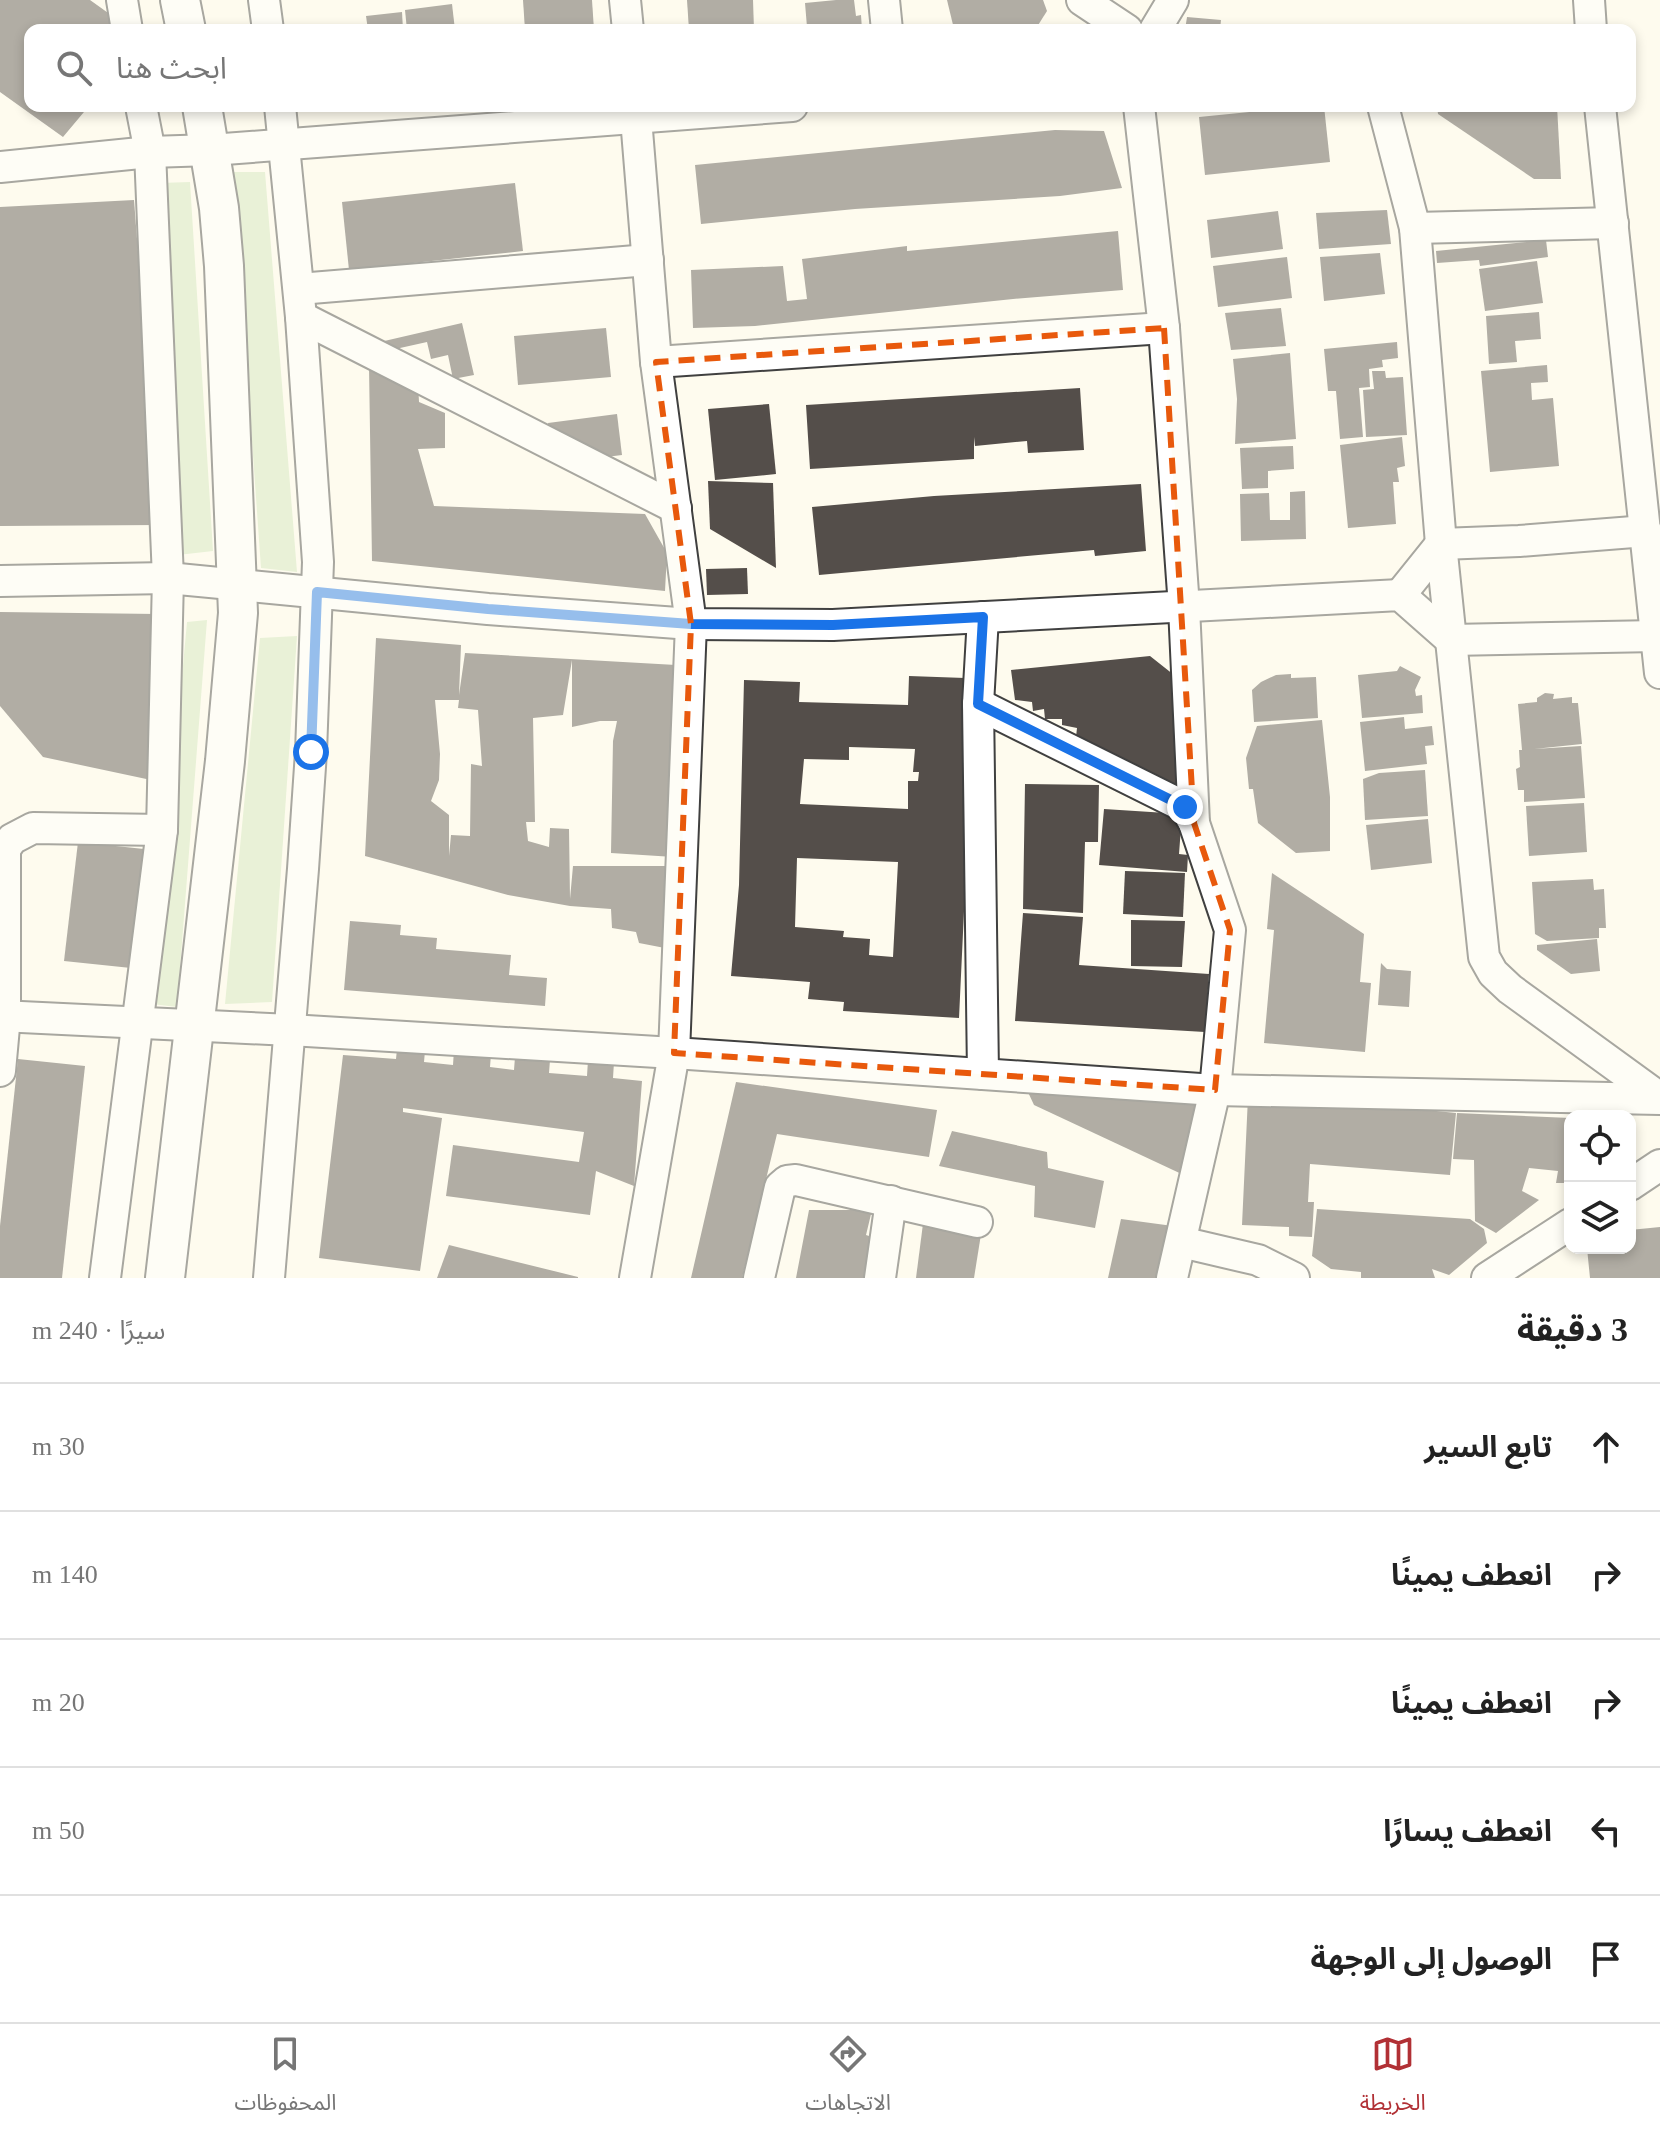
<!DOCTYPE html>
<html lang="ar">
<head>
<meta charset="utf-8">
<style>
	:root { --surface:#fff; --page:#f6f6f6; --text:#222; --muted:#767676; --line:#e0e0e0; --accent:#b13035 }
	body { margin:0; font-family:"Times New Roman","Noto Sans Arabic",serif; background:var(--page); color:var(--text); direction:rtl }
	.controls { position:absolute; right:24px; bottom:24px; display:grid; overflow:hidden; border-radius:16px; box-shadow:0 4px 12px #0003 }
	.controls button { width:72px; height:72px; display:grid; place-items:center; padding:0; border:0; border-bottom:2px solid var(--line); background:var(--surface); color:var(--text); font:40px sans-serif }
	.stop { position:absolute; width:24px; height:24px; margin:-18px; border:6px solid #1a73e8; border-radius:50%; background:#fff }
	.stop.end { background:#1a73e8; border-color:#fff; box-shadow:0 2px 8px #0008 }
	.list { margin:0; padding:0; list-style:none }
	h2 { display:flex; justify-content:space-between; align-items:center; height:104px; margin:0; padding:0 32px; font-size:34px }
	h2 small { font-size:26px; font-weight:400; color:var(--muted) }
	.list li { display:grid; grid-template-columns:52px 1fr auto; gap:24px; align-items:center; box-sizing:border-box; height:128px; padding:0 32px; border-top:2px solid var(--line) }
	.list b { display:block; font-size:30px; white-space:nowrap }
	.list em { font-size:26px; font-style:normal; color:var(--muted) }
	.icon { flex:none; width:44px; height:44px; fill:none; stroke:currentColor; stroke-width:2; stroke-linecap:round; stroke-linejoin:round }
	.map { position:relative; flex:none; width:1660px; height:1278px; overflow:hidden; direction:ltr }
	.search { position:absolute; background:var(--surface); box-shadow:0 4px 12px #0003; left:24px; right:24px; top:24px; height:88px; display:flex; align-items:center; gap:20px; box-sizing:border-box; padding:0 28px; border-radius:16px; color:var(--muted); font-size:30px }
	.sheet { height:744px; background:var(--surface) }
	nav { display:flex; justify-content:space-around; align-items:center; box-sizing:border-box; height:112px; border-top:2px solid var(--line); background:var(--surface); font-size:22px; color:var(--muted) }
	nav a { display:grid; justify-items:center; gap:4px }
	nav .on { color:var(--accent) }
	.map>svg:first-child { display:block }
	.green { fill:#d0e5ba }
	.building { fill:#544e4a; fill-rule:evenodd }
	.lines { fill:none; stroke-linecap:round; stroke-linejoin:round }
	.minor-casing { stroke:#404040; stroke-width:34 }
	.tertiary-casing { stroke:#404040; stroke-width:42 }
	.minor { stroke:#fff; stroke-width:30 }
	.tertiary { stroke:#fff; stroke-width:38 }
	.route { stroke:#1a73e8; stroke-width:10 }
	.marked { fill:none; stroke:#e8590c; stroke-width:6; stroke-dasharray:16 10; stroke-linejoin:round }
</style>
</head>
<body>
<div class="map">
<svg width="1660" height="1278" viewBox="0 0 1660 1278">
	<rect width="100%" height="100%" fill="#fefbee"/>
	<g class="green">
		<path d="M233 172H265L297 572 261 568Z"/>
		<path d="M190 182 213 551 178 555 160 183Z"/>
		<path d="M207 620 177 1007 152 1004 187 622Z"/>
		<path d="M297 636 272 1002 225 1004 260 638Z"/>
	</g>
	<g class="building">
		<path d="M0 0H90L111 15 114 30H30V106H89L63 137 0 92Z"/>
		<path d="M523 0H592L594 30H525Z"/>
		<path d="M687 0H753L754 30H689Z"/>
		<path d="M836 0H854L856 16 861 15 862 30H795V28L807 27 805 3Z"/>
		<path d="M947 0H1043L1047 11 1035 30H957L954 29Z"/>
		<path d="M452 4 455 30H407L405 10Z"/>
		<path d="M402 12 403 30H368L366 16Z"/>
		<path d="M1187 17 1221 20 1220 30H1185Z"/>
		<path d="M1308 106H1324L1330 162 1205 175 1199 117Z"/>
		<path d="M1437 106H1557L1561 179H1534L1438 114Z"/>
		<path d="M1055 130 1104 131 1122 188 1060 196 855 209 701 224 695 165Z"/>
		<path d="M515 183 523 251 349 270 342 202Z"/>
		<path d="M134 200 159 525 0 526V207Z"/>
		<path d="M1387 210 1391 244 1319 249 1316 213Z"/>
		<path d="M1278 211 1283 249 1211 258 1207 220Z"/>
		<path d="M1118 231 1123 290 1013 299 755 326 693 328 691 270 783 266 787 301 807 299 802 259 907 246V251Z"/>
		<path d="M1546 240 1548 257 1480 266 1479 260 1437 263 1436 251Z"/>
		<path d="M1380 253 1385 294 1324 301 1320 257Z"/>
		<path d="M1287 257 1292 298 1218 307 1213 266Z"/>
		<path d="M1537 261 1543 303 1485 311 1479 269Z"/>
		<path d="M1281 308 1286 346 1231 350 1225 313Z"/>
		<path d="M1539 312 1541 339 1515 341 1517 362 1489 364 1486 316Z"/>
		<path d="M462 323 474 375 453 379 448 355 431 359 427 342 382 352 380 342Z"/>
		<path d="M606 328 611 377 518 385 514 336Z"/>
		<path d="M1397 342 1398 358 1382 360 1383 367 1369 369 1370 387 1359 388 1363 437 1340 439 1336 391H1328L1324 349Z"/>
		<path d="M1290 353 1296 439 1235 444 1237 399 1233 359Z"/>
		<path d="M1547 365 1548 382 1531 383 1532 400 1553 398 1559 466 1490 472 1481 371Z"/>
		<path d="M369 366 418 383 419 402 445 413V448L418 449 434 506 645 514 667 553 665 591 372 561Z"/>
		<path d="M1372 371H1385L1386 378 1403 377 1407 435 1366 437 1363 390 1374 389Z"/>
		<path d="M1080 388 1084 450 1028 453 1027 441 975 446 974 437V459L810 469 806 405Z"/>
		<path d="M769 404 776 474 715 480 708 409Z"/>
		<path d="M617 414 622 455 598 458 550 437 548 423Z"/>
		<path d="M1402 437 1405 466 1397 468 1399 482H1393L1396 524 1348 528 1340 445Z"/>
		<path d="M1293 446 1294 469 1268 471V488L1242 489 1240 448Z"/>
		<path d="M708 481 773 483 776 568 710 529Z"/>
		<path d="M1141 484 1146 551 1095 556 1094 550 819 575 812 507 934 496Z"/>
		<path d="M1305 491 1306 539 1241 541 1240 494 1269 493 1270 520H1290V492Z"/>
		<path d="M747 568 748 594 707 595 706 569Z"/>
		<path d="M0 612 157 614 151 780 43 757 0 706Z"/>
		<path d="M376 638 461 645 459 695 465 653 676 665 674 857 611 853 613 741 617 721H600L572 727V660L563 715 533 718 535 822H526L528 841 549 847 550 828 569 829 570 899 573 866H673L670 949 639 943 636 932 612 928 611 909 570 906 508 895 365 856ZM435 700H459L458 708 478 710 482 766 471 764 470 836 451 835 449 856V815L431 801 439 780 440 754Z"/>
		<path d="M1150 656 1174 675 1180 784 1167 791 1076 737 1077 728 1062 725V719H1045L1044 709 1033 711 1032 702 1015 700 1011 670Z"/>
		<path d="M1400 666 1421 677 1415 690 1416 696 1422 695 1423 713 1362 718 1358 675 1397 671Z"/>
		<path d="M1291 674V678L1316 677 1318 718 1254 722 1252 690 1261 682 1276 675Z"/>
		<path d="M909 676 965 678 970 783 959 1018 843 1011 844 1002 808 999 810 982 731 976 739 885 744 680 800 682 799 702 908 705ZM849 747 915 749 913 772H919L918 781H908V809L800 804 804 759 849 760ZM797 858 898 862 893 957 869 955 870 939 843 937 844 931 795 927Z"/>
		<path d="M1545 693 1554 694 1553 699 1572 697V703H1578L1582 744 1534 749 1581 746 1585 798 1524 802V790H1518L1516 769 1520 767 1519 750H1522L1518 704 1537 702V698Z"/>
		<path d="M1404 717 1405 729 1432 726 1434 745 1425 746 1427 764 1365 771 1360 722Z"/>
		<path d="M1322 720 1330 797V851L1296 853 1258 823 1253 789H1249L1246 758 1257 726Z"/>
		<path d="M1425 770 1428 816 1365 820 1363 779 1379 773Z"/>
		<path d="M1025 784 1099 785 1098 842H1085L1083 913 1023 909Z"/>
		<path d="M1584 803 1587 852 1529 856 1526 806Z"/>
		<path d="M1104 809 1182 814 1179 854 1188 855 1187 872 1099 865Z"/>
		<path d="M1428 819 1432 863 1371 870 1366 825Z"/>
		<path d="M78 842 144 849 131 968 64 961Z"/>
		<path d="M1125 871 1185 873 1183 917 1123 914Z"/>
		<path d="M1272 873 1364 934 1360 982 1371 983 1365 1052 1264 1043 1274 930 1267 929Z"/>
		<path d="M1593 879 1594 890 1604 889 1606 928H1599V938L1547 941 1535 934 1532 882Z"/>
		<path d="M1023 913 1083 917 1079 965 1209 974 1205 1032 1015 1021Z"/>
		<path d="M1131 920 1185 921 1182 967 1131 966Z"/>
		<path d="M350 921 401 925 400 935 437 938 436 949 511 955 509 975 547 978 545 1006 344 990Z"/>
		<path d="M1597 939 1600 971 1571 974 1537 950V945Z"/>
		<path d="M1381 963 1387 969 1411 971 1409 1007 1378 1005Z"/>
		<path d="M397 1049 425 1051 424 1062 453 1065 454 1050 491 1054 490 1067 514 1070 515 1057 550 1060 549 1073 587 1076 588 1060 614 1062 613 1078 642 1081 634 1186 596 1171 590 1215 446 1196 453 1145 579 1162 584 1132 403 1108V1112L442 1118 420 1271 319 1258 343 1055 396 1059Z"/>
		<path d="M18 1059 85 1066 62 1278H0V1226Z"/>
		<path d="M736 1082 937 1110 929 1157 777 1134 742 1278H691Z"/>
		<path d="M1027 1090 1197 1096 1188 1177 1034 1105Z"/>
		<path d="M1248 1097 1338 1101 1456 1113 1450 1175 1310 1164 1308 1202H1314L1312 1237 1289 1236V1227L1242 1225Z"/>
		<path d="M1457 1113 1570 1118V1183H1556L1558 1171 1529 1168 1522 1191 1539 1200 1496 1233 1475 1221 1474 1160 1453 1159Z"/>
		<path d="M952 1131 1047 1152 1048 1168 1104 1181 1095 1228 1034 1217 1035 1186 939 1166Z"/>
		<path d="M1317 1209 1470 1219 1484 1229 1487 1243 1449 1275 1432 1269 1435 1278H1361V1272L1331 1269 1312 1256Z"/>
		<path d="M809 1210H872L866 1235 872 1237 866 1278H796Z"/>
		<path d="M924 1216 982 1228 974 1278H916Z"/>
		<path d="M1121 1219 1173 1226 1160 1278H1108Z"/>
		<path d="M1660 1227V1278H1590L1587 1248H1630V1230Z"/>
		<path d="M449 1245 578 1277V1278H437Z"/>
	</g>
	<g class="lines">
		<g class="minor-casing">
			<g id="minor">
				<path d="M122 0 127 30"/>
				<path d="M264 0 268 30"/>
				<path d="M625 0 628 30"/>
				<path d="M884 0 887 30"/>
				<path d="M1082 0 1127 30"/>
				<path d="M1589 0 1591 30"/>
				<path d="M1155 30 1173 0"/>
				<path d="M1139 106 1164 328 1184 607 1194 823 1230 930 1215 1090 1172 1278"/>
				<path d="M1383 106 1415 228 1441 544 1484 957 1493 973 1510 989 1660 1098"/>
				<path d="M1600 106 1660 673"/>
				<path d="M0 167 150 152 211 150 792 106"/>
				<path d="M1415 228 1613 223"/>
				<path d="M299 289 648 260"/>
				<path d="M301 317 676 508"/>
				<path d="M656 362 1164 328"/>
				<path d="M0 581 168 578 488 609 691 624 833 625 1400 595 1451 640 1657 636"/>
				<path d="M1400 595 1441 544 1519 541 1646 531"/>
				<path d="M978 704 1185 807 1194 823"/>
				<path d="M0 1016 290 1030 674 1053 1215 1090 1660 1099"/>
				<path d="M0 1071 5 1016V849L12 839 33 828 162 830"/>
				<path d="M983 1074 978 704 983 617"/>
				<path d="M1630 1185 1660 1165"/>
				<path d="M1181 1242 1258 1260 1294 1278"/>
				<path d="M105 1278 162 830 168 578 150 152 141 106"/>
				<path d="M269 1278 303 869 311 752 318 562 301 317 280 106"/>
				<path d="M635 1278 674 1053 691 624 656 362 635 106"/>
				<path d="M759 1278 780 1187 787 1181 796 1180 977 1222"/>
				<path d="M880 1278 891 1201"/>
				<path d="M1487 1278 1570 1224"/>
			</g>
		</g>
		<g class="tertiary-casing">
			<g id="tertiary">
				<path d="M180 0 186 30"/>
				<path d="M165 1278 225 761 238 613 224 266 219 208 202 106"/>
			</g>
		</g>
		<use href="#minor" class="minor"/>
		<use href="#tertiary" class="tertiary"/>
	</g>
	<g class="lines">
		<path class="route" d="M311 752 317 592 488 609 691 624 833 625 983 617 978 704 1185 807"/>
	</g>
	<path d="M0 0H1660V1278H0ZM1164 328 1194 823 1230 930 1215 1090 674 1053 691 624 656 362Z" fill="#fefbee" fill-opacity=".55" fill-rule="evenodd"/>
	<path class="marked" d="M1164 328 1194 823 1230 930 1215 1090 674 1053 691 624 656 362Z"/>
</svg>
<div class="controls">
<button><svg class="icon" aria-label="locate" viewBox="0 0 24 24"><circle cx="12" cy="12" r="6"/><path d="M12 2v4M12 18v4M2 12h4M18 12h4"/></svg></button>
<button><svg class="icon" aria-label="layers" viewBox="0 0 24 24"><path d="M12 4l9 5-9 5-9-5zM3 14l9 5 9-5"/></svg></button>
</div>
<div class="stop" style="left:311px;top:752px"></div>
<div class="stop end" style="left:1185px;top:807px"></div>
<div class="search"><svg class="icon" aria-label="search" viewBox="0 0 24 24"><circle cx="10" cy="10" r="6"/><path d="M15 15l6 6"/></svg>ابحث هنا</div>
</div>
<section class="sheet">
<h2>3 دقيقة<small>سيرًا · 240 m</small></h2>
<ul class="list">
<li><svg class="icon" aria-label="ahead" viewBox="0 0 24 24"><path d="M12 20V5M6 11l6-6 6 6"/></svg><div><b>تابع السير</b></div><em>30 m</em></li>
<li><svg class="icon" aria-label="right" viewBox="0 0 24 24"><path d="M7 20v-9h11M14 6l5 5-5 5"/></svg><div><b>انعطف يمينًا</b></div><em>140 m</em></li>
<li><svg class="icon" aria-label="right" viewBox="0 0 24 24"><path d="M7 20v-9h11M14 6l5 5-5 5"/></svg><div><b>انعطف يمينًا</b></div><em>20 m</em></li>
<li><svg class="icon" aria-label="left" viewBox="0 0 24 24"><path d="M17 20v-9H6M10 6l-5 5 5 5"/></svg><div><b>انعطف يسارًا</b></div><em>50 m</em></li>
<li><svg class="icon" aria-label="arrive" viewBox="0 0 24 24"><path d="M6 21V4h12l-3 4 3 4H6"/></svg><div><b>الوصول إلى الوجهة</b></div></li>
</ul>
</section>
<nav>
<a class="on"><svg class="icon" aria-label="map" viewBox="0 0 24 24"><path d="M3 6l6-2 6 2 6-2v14l-6 2-6-2-6 2zM9 4v14M15 6v14"/></svg>الخريطة</a>
<a><svg class="icon" aria-label="directions" viewBox="0 0 24 24"><path d="M12 3l9 9-9 9-9-9zM9 14v-3h6M13 9l2 2-2 2"/></svg>الاتجاهات</a>
<a><svg class="icon" aria-label="saved" viewBox="0 0 24 24"><path d="M7 4h10v16l-5-4-5 4z"/></svg>المحفوظات</a>
</nav>
</body>
</html>
